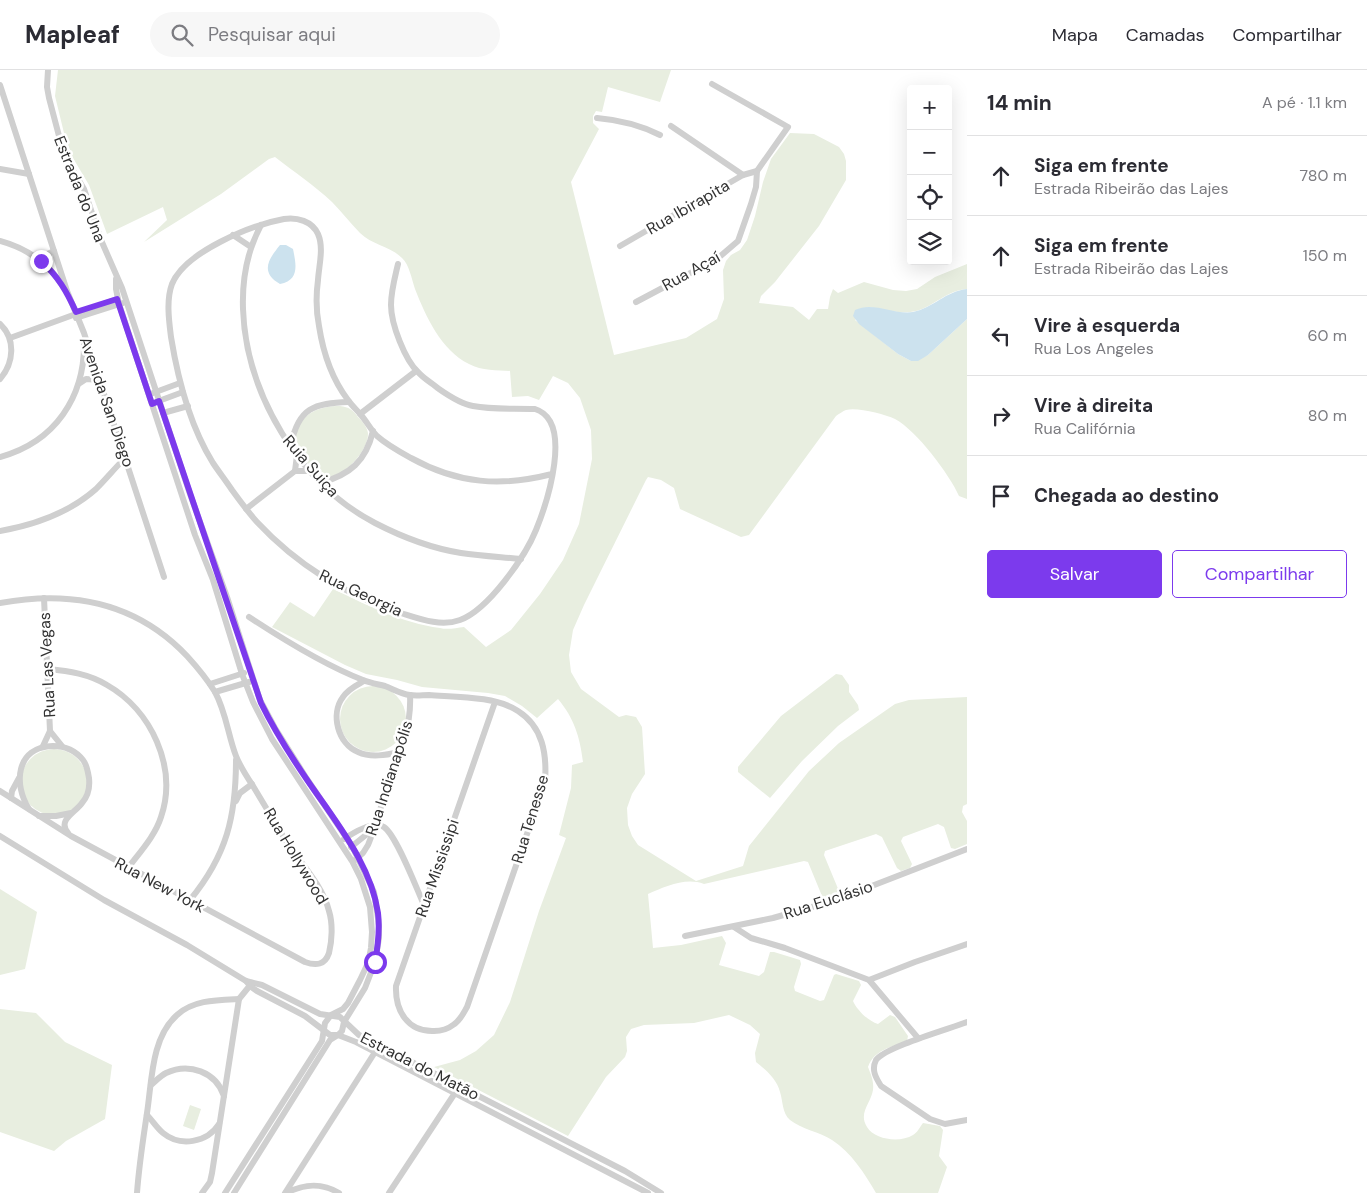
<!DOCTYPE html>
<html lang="pt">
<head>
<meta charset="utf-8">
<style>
	:root { --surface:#fff; --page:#f7f7f7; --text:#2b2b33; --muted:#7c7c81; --line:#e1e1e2; --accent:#7c3aed }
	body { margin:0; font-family:"DM Sans",sans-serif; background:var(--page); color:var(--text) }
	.controls { position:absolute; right:15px; top:15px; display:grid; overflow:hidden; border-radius:5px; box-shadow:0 5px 20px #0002 }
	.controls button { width:45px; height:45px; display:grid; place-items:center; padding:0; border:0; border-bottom:1px solid var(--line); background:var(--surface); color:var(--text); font:25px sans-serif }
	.stop { position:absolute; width:15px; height:15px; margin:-11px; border:4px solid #7c3aed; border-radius:50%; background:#fff }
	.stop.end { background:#7c3aed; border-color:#fff; box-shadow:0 1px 5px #0008 }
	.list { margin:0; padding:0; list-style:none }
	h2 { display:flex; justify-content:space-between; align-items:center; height:65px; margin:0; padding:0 20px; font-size:21px }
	h2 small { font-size:16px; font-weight:400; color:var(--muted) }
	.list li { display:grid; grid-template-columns:32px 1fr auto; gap:15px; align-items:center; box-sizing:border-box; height:80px; padding:0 20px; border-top:1px solid var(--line) }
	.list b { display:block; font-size:19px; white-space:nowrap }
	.list p { margin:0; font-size:16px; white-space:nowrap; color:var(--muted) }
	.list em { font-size:16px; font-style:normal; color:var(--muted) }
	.actions { display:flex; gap:10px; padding:15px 20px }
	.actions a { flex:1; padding:11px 0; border:1px solid var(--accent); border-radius:5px; text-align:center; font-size:18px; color:var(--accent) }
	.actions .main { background:var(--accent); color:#fff }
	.icon { flex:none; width:28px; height:28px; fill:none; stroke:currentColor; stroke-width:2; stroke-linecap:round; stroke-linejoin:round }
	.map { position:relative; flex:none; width:967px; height:1123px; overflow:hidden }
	header { display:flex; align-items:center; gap:30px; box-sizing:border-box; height:70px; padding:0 25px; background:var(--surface); border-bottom:1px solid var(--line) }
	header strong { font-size:24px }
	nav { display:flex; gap:28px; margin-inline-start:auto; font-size:18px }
	.search { width:350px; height:45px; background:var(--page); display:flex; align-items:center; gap:12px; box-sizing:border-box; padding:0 18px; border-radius:28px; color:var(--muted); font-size:19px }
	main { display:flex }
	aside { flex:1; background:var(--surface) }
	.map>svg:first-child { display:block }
	.green { fill:#e8eee0 }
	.water { fill:#cce2ee }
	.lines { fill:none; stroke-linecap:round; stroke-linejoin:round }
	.street { stroke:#cfcfcf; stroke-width:6 }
	.route { stroke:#7c3aed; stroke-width:6 }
	.labels { text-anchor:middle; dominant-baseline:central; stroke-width:5; stroke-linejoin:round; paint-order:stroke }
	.street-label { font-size:16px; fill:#323232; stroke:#fff }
</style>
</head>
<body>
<header>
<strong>Mapleaf</strong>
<div class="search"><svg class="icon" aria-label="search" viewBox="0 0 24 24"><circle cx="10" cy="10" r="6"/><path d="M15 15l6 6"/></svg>Pesquisar aqui</div>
<nav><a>Mapa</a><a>Camadas</a><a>Compartilhar</a></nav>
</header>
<main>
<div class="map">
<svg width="967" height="1123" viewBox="0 0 967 1123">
	<rect width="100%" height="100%" fill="#fff"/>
	<g class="green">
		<path d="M58 0H671L660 32 608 17 602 42 596 41 593 46V53L599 59 571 112 614 285 686 268 717 249 724 229 723 200 726 191 731 185 740 180 747 170 755 146 763 112 771 89 790 63 814 64 839 77 844 84 846 91V110L819 156 775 212 761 226 759 233 793 237 809 250 817 239H828L830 227 833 219 838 223 864 212 893 220 906 221 917 219 935 207 967 194V219C945 221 935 236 916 241 901 245 883 239 868 237L855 250 898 284 911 291 928 285 967 249V429L959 426C949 404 917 361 895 349 884 344 857 337 846 340 843 341 839 344 836 346L749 465 741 467 680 439 674 418 661 410 648 407 646 410 584 535 573 560 569 585 571 602 581 619 619 647 626 645 636 647 642 657 645 704 632 724 627 738 628 755 632 766 638 775 696 811 743 796 749 776 809 701 839 673 895 634 909 630 967 627V734L963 736 962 742 967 751V774L955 779 951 778 944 757 938 754 903 767 901 771 912 794 910 798 901 801 897 798 882 767 876 764 825 781 824 785 839 821 837 824 826 828 822 826 808 792 804 791 704 814C685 807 665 817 648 824L653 878 681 875 722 866 726 873 719 895 759 906 764 902 770 882H774L800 890 801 894 794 917 795 921 820 931 824 930 834 905 836 904 859 911 861 915 853 931C857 940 868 951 878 954L890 945 895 947 908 966 907 971C891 977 874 980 868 997 871 1005 874 1011 873 1020 871 1033 858 1043 867 1057 875 1070 900 1073 913 1065 917 1063 920 1057 923 1053L940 1056 943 1060 939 1086 947 1097 938 1123H876C865 1104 851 1082 832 1070 820 1062 801 1059 790 1050 782 1043 783 1031 780 1022 777 1009 766 1000 756 992L755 983 760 964 750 955 729 945 694 953 644 955 631 959 626 967 627 981 625 987 606 1007 568 1066 434 997 460 990 476 981 494 965 510 932 539 841 566 768 559 765 571 718 572 695 583 692C580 667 574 648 558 629L537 648 522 636 505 626 488 623 422 617 397 610 366 604 345 595 272 557 290 532 314 547 333 519C367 535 402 553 440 558 447 560 456 558 464 557L486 577 511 560 540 524 563 490 579 454 592 389 591 360 580 328 568 313 553 306 539 330 528 326 512 327 510 301C497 300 482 301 469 294 441 280 426 247 415 219 412 210 409 194 402 188 390 176 372 175 360 163 350 153 342 142 332 132 314 115 294 102 275 87L269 89 221 124 144 172 167 150 163 137 107 164 89 115 73 88 64 63 55 26Z"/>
		<path d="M340 336C349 337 353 340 358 347 362 351 367 357 368 363 369 381 341 411 323 407 317 406 312 399 309 395 304 390 298 382 296 376 294 371 296 366 297 361 303 342 321 336 340 336Z"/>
		<path d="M836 604 842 605 849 615V622L858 635 859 640 838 656 802 691 770 728 738 702V697L781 646Z"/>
		<circle cx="373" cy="649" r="33"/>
		<circle cx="54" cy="712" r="33"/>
		<path d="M0 819 37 842 25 899 0 905Z"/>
		<path d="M0 939 36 943 65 972 112 995 105 1049 66 1071 54 1081 0 1062Z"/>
		<path d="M190 1035 201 1039 194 1060 183 1056Z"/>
	</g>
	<g class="water">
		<path d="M280 175H286L293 179C296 194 300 210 280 214 260 202 268 190 280 175Z"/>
		<path d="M967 219V249L928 285 918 291H911L898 284 859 254 853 246 855 240C873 231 894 245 913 242 933 238 946 221 967 219Z"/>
	</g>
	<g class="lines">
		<g class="street">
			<path d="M48 0 47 17 49 28 64 85 84 119 101 170 122 218 190 424 227 527 260 630 275 658 307 709 352 776 374 822 379 855V868L375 892 365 918 344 952 342 961 338 965 330 970 234 1123"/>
			<path d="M0 15 67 221 84 263 164 507"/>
			<path d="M597 48C620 50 640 55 660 65"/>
			<path d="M671 56 743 105"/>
			<path d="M0 99 29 104"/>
			<path d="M261 155C247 181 242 210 243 239 246 324 300 414 375 453 402 467 430 478 461 483 481 486 501 487 521 489"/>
			<path d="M233 165 251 177"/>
			<path d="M0 171C26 178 48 193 63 216"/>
			<path d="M620 176 743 105 757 101"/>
			<path d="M37 189 54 181"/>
			<path d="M398 194C395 207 391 221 391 235 391 254 405 290 418 302 424 309 432 313 439 319 449 326 461 334 473 336 493 340 514 338 535 339 574 351 547 433 536 460 525 487 488 540 460 550 441 557 420 549 401 543 347 526 296 494 257 452 248 442 240 431 232 420 226 411 219 402 213 393 190 356 178 310 171 267 169 251 166 230 172 214 185 182 251 155 284 149 297 147 312 151 318 164 324 178 319 195 318 210 316 225 316 241 319 256 323 282 332 309 348 330 352 336 357 340 361 345 367 352 371 360 377 366 387 375 400 382 411 388 458 414 501 417 552 404"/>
			<path d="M116 209V219L119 234 195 465 213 510 242 604 253 632 272 669 352 791 361 809 370 837 372 862 371 878 368 893 360 910 348 933 343 939 331 945 325 953 322 971 225 1123"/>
			<path d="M636 232 717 189 738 171 751 134 756 117 757 101 788 57 712 14"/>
			<path d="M76 248 123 233"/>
			<path d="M0 254C16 269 14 293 0 309"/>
			<path d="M10 268 117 229"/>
			<path d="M80 313 86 309 100 310"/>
			<path d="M153 323 180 313"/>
			<path d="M156 332 183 322"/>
			<path d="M163 343 188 336"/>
			<path d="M360 344 416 301"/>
			<path d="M291 375C298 338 314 333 349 332"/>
			<path d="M0 387C55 372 85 327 84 272"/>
			<path d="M295 401 297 385"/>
			<path d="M295 401H311"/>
			<path d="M320 413C350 405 366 391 373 361"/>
			<path d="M246 439 295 401"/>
			<path d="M0 461C34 455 69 443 96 419 106 409 115 398 125 388"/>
			<path d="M0 533C71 520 136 532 187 586 197 597 207 609 215 622 226 642 228 665 236 686 240 696 247 707 253 716 264 734 275 753 286 771 300 792 323 816 329 841 333 854 332 871 329 883 325 895 316 896 305 892L71 766 0 721"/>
			<path d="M249 547C284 570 324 595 363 610 370 613 377 614 385 616 393 619 401 624 410 625 416 626 423 625 429 625 455 627 496 626 518 641 543 657 547 684 545 712L467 937C463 944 460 951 453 955 448 959 440 961 434 961 408 962 395 941 396 916L495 632"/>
			<path d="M48 599C69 601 89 604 107 615 151 640 178 697 161 747 155 766 140 782 128 798"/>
			<path d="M364 611C357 615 348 619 343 627 330 644 338 674 358 682 371 688 386 685 400 682"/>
			<path d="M210 614 244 603"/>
			<path d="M215 622 249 612"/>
			<path d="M50 661 62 676"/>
			<path d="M43 676 50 661 44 528"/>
			<path d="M11 728 12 721 19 708"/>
			<path d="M236 731 240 723 252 714"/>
			<path d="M29 739C13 714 16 677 53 676 65 676 75 680 83 690 87 695 88 702 89 708 90 717 88 726 82 733 75 743 57 750 68 763"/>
			<path d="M39 746H56L71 743"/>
			<path d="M0 766 104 830 187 875 246 911 262 915 320 944 340 947 359 965 625 1101 661 1123"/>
			<path d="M344 769C353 763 374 750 384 757 397 766 417 820 424 835"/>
			<path d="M351 777 372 760"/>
			<path d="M355 790 363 783 368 775C374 760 379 743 384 727 396 695 412 660 410 625"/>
			<path d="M190 830C227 785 236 746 236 690"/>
			<path d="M734 857 751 868 785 878 869 910 918 968"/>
			<path d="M685 866 773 848 833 831 967 779"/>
			<path d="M869 910 915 892 967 874"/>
			<path d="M246 911 250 916 257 921 305 946 330 965H338L356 972 648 1123"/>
			<path d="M239 929 252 913"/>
			<path d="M967 952C949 959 885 977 876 990 871 1000 876 1008 881 1016L930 1049 945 1054 967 1050"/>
			<path d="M151 1015C156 1011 160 1006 166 1003 189 992 216 1002 224 1026"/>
			<path d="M147 1045C152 1050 157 1058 163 1063 180 1077 207 1073 219 1054"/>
			<path d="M137 1123C139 1095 143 1070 147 1043 152 1011 151 968 177 945 193 930 217 930 239 929L212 1103 210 1112 202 1123"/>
			<path d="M285 1123 377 979"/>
			<path d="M286 1123C304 1114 321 1112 339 1123"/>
			<path d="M389 1123 457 1020"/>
		</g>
	</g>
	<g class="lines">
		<path class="route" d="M41 191C58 206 67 222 76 242L117 229 152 334 159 331 261 633C278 668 301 702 324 734 347 767 372 802 378 843 380 860 378 876 375 892"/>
	</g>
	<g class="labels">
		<g class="street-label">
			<text transform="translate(80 119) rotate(68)">Estrada do Una</text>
			<text transform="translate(688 137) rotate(-30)">Rua Ibirapita</text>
			<text transform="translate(691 201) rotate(-29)">Rua Açaí</text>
			<text transform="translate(107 332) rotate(71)">Avenida San Diego</text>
			<text transform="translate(311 396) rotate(49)">Ruia Suiça</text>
			<text transform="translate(361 523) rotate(25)">Rua Georgia</text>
			<text transform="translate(47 595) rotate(-93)">Rua Las Vegas</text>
			<text transform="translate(389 708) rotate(-72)">Rua Indianapólis</text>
			<text transform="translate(530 749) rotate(-73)">Rua Tenesse</text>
			<text transform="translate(296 786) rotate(59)">Rua Hollywood</text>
			<text transform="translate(437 798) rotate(-71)">Rua Mississipi</text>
			<text transform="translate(160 815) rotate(28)">Rua New York</text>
			<text transform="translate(828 830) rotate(-18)">Rua Euclásio</text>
			<text transform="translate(420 996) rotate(27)">Estrada do Matão</text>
		</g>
	</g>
</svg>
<div class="controls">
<button>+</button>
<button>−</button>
<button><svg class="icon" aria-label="locate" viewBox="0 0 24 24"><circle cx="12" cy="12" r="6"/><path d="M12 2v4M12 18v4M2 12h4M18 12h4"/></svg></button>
<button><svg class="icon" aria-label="layers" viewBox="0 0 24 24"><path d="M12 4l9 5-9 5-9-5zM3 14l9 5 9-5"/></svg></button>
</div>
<div class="stop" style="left:375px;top:892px"></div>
<div class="stop end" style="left:41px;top:191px"></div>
</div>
<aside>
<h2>14 min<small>A pé · 1.1 km</small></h2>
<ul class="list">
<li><svg class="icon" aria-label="ahead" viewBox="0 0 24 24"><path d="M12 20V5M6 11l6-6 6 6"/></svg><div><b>Siga em frente</b><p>Estrada Ribeirão das Lajes</p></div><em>780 m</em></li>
<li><svg class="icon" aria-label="ahead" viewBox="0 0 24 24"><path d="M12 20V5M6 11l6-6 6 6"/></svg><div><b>Siga em frente</b><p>Estrada Ribeirão das Lajes</p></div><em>150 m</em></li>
<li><svg class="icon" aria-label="left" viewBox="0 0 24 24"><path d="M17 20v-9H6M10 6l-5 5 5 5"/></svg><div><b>Vire à esquerda</b><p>Rua Los Angeles</p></div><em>60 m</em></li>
<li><svg class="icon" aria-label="right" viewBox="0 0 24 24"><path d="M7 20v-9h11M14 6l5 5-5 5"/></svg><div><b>Vire à direita</b><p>Rua Califórnia</p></div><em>80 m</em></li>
<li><svg class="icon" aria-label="arrive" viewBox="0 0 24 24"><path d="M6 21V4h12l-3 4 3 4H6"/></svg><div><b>Chegada ao destino</b></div></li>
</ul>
<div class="actions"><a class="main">Salvar</a><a>Compartilhar</a></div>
</aside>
</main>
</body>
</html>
